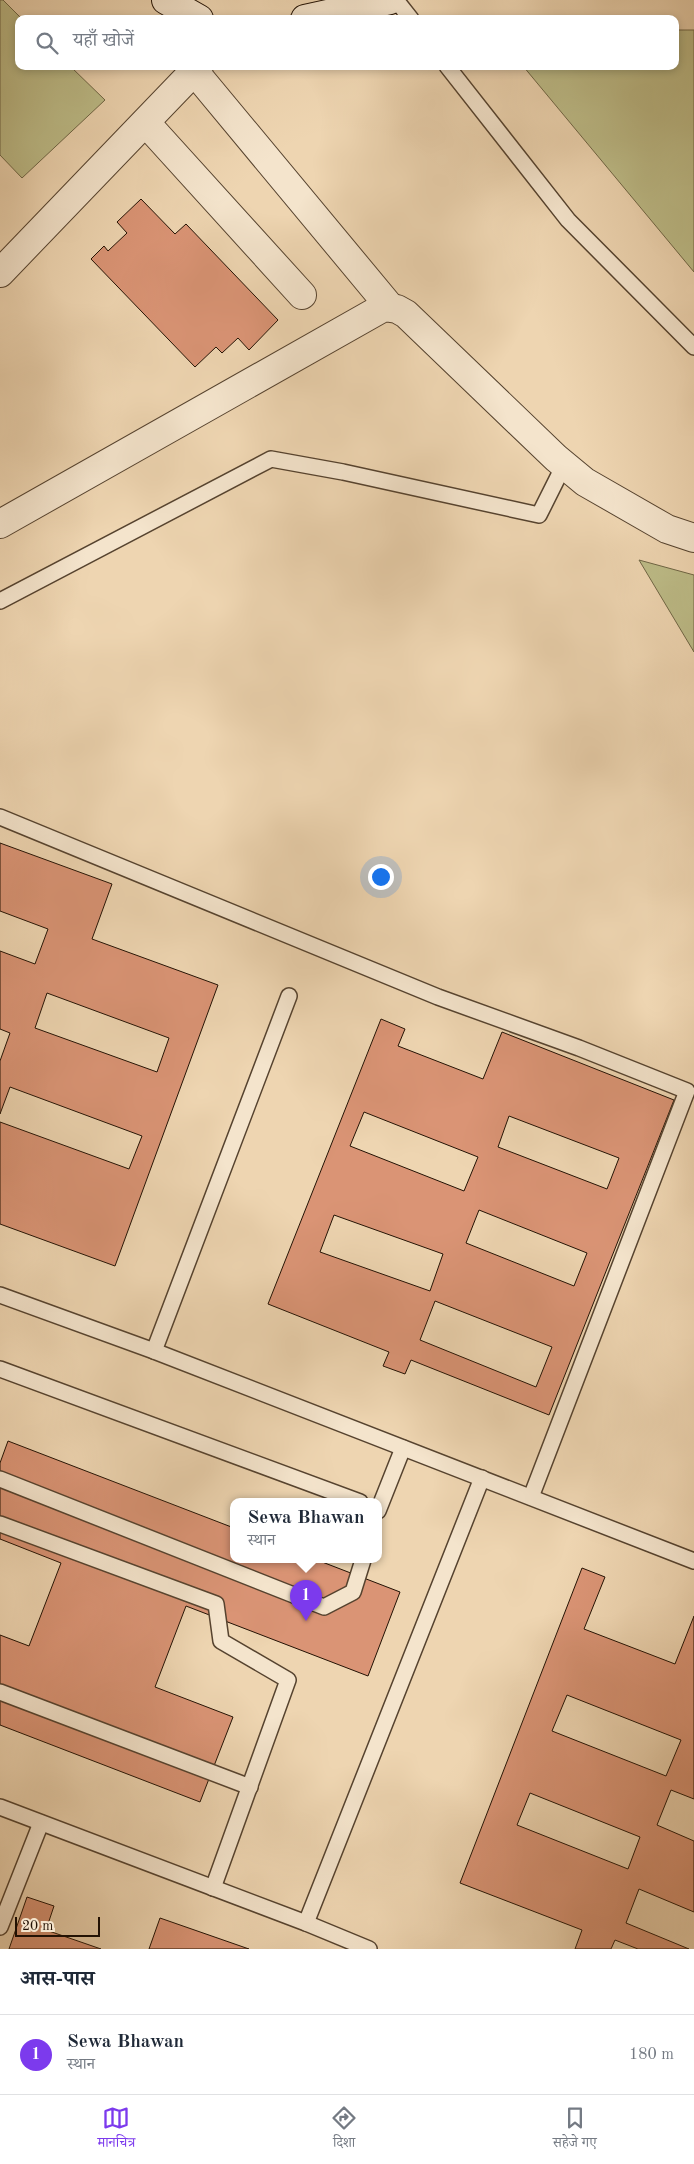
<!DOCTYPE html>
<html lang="hi">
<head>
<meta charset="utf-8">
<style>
	:root { --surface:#fff; --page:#f6f6f7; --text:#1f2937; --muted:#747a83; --line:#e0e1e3; --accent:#7c3aed }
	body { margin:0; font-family:"Old Standard TT","Noto Serif Devanagari",serif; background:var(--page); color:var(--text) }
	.scale { position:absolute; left:15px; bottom:12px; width:85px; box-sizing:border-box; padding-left:5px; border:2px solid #231204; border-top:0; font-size:14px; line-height:18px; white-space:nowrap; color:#231204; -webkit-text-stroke:4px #f4e4cc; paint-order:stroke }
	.you { position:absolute; left:380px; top:876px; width:18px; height:18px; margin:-12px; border:4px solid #fff; border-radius:50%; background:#1a73e8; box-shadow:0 0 0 8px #1a73e833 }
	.badge { display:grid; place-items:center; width:32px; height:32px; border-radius:50%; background:var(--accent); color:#fff; font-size:16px; font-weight:700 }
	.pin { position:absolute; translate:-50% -41px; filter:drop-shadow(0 1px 2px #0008) }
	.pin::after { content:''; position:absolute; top:26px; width:18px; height:15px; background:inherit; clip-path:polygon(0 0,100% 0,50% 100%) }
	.popup { position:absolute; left:230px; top:1498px; width:152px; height:65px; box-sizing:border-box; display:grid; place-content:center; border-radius:10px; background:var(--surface); filter:drop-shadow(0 1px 4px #0005); font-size:16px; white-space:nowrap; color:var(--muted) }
	.popup b { font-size:19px; color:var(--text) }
	.popup::after { content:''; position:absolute; left:50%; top:100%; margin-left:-10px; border:10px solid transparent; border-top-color:var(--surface) }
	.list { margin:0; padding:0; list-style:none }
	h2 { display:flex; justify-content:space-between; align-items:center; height:65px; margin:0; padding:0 20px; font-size:21px }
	h2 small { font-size:16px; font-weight:400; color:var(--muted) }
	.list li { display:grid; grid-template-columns:32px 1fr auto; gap:15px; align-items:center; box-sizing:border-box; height:80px; padding:0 20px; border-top:1px solid var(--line) }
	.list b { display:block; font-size:19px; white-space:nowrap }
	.list p { margin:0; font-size:16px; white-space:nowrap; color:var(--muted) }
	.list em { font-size:16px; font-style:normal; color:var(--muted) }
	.icon { flex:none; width:28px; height:28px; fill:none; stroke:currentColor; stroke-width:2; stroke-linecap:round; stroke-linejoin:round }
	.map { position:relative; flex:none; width:694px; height:1949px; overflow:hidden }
	.search { position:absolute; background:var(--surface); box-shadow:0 2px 8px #0003; left:15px; right:15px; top:15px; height:55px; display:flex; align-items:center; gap:12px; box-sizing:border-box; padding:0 18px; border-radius:10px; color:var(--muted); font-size:19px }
	.sheet { height:145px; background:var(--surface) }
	nav { display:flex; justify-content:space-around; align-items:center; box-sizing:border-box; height:70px; border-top:1px solid var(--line); background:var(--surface); font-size:14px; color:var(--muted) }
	nav a { display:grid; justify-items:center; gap:2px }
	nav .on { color:var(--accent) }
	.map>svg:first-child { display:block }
	.green { fill:#bdbc88; stroke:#706746 }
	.building { fill:#da9475; stroke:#231204; fill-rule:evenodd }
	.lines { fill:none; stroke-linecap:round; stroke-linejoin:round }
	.lane-casing { stroke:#56432f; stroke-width:18 }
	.street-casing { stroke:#56432f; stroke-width:30 }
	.secondary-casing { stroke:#231204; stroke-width:30 }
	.lane { stroke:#f4e4cc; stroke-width:15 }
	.street { stroke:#f4e4cc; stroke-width:28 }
	.secondary { stroke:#f4e4cc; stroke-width:28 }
</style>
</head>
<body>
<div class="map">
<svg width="694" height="1949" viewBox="0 0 694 1949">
	<rect width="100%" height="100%" fill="#eed5b1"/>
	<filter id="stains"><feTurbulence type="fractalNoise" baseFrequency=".004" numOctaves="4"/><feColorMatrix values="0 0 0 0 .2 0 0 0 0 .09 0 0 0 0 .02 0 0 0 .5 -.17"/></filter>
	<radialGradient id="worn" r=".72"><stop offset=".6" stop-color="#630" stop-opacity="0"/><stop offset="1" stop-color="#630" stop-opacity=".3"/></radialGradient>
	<g class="green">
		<path d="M0 0H3L22 19H19V66H70L105 100 22 178 0 155Z"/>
		<path d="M675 30H694V272L523 66H675Z"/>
		<path d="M639 560 694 575V652Z"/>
	</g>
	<g class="building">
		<path d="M141 199 175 234 186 224 278 320 249 350 238 338 222 353 216 347 195 367 91 259 104 246 108 251 127 233 117 222Z"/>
		<path d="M0 843 112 884 92 939 218 985 115 1266 0 1224V1122L129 1169 142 1136 10 1087 0 1114V1061L10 1033 0 1029V951L35 964 48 929 0 911ZM47 993 169 1038 157 1072 35 1028Z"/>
		<path d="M381 1019 405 1029 398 1046 483 1079 502 1032 674 1100 549 1415 411 1360 405 1374 383 1366 389 1352 268 1304ZM364 1112 478 1157 464 1191 350 1146ZM509 1116 619 1158 607 1189 498 1147ZM479 1210 587 1253 574 1286 466 1243ZM334 1215 443 1254 430 1291 320 1252ZM435 1301 552 1347 536 1387 420 1340Z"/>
		<path d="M8 1441 234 1528V1560H317L400 1592 368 1676 186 1606 155 1687 233 1717 200 1802 0 1725V1635L29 1646 61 1563 0 1539V1463Z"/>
		<path d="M582 1568 605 1577 584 1629 675 1664 694 1616V1799L671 1790 657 1825 694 1841V1912L639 1889 626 1923 689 1949H638L615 1940 611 1949H575L582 1930 460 1883ZM567 1695 681 1740 666 1776 552 1731ZM530 1793 640 1837 628 1869 517 1825Z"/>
		<path d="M27 1897 54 1906 46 1930 101 1949H9Z"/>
		<path d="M160 1918 249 1949H149Z"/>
	</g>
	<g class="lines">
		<g class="lane-casing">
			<g id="lane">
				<path d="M396 0 411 19"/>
				<path d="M447 66 568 220 694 347"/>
				<path d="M0 601 271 459 343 472 539 515 564 465"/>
				<path d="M0 817 438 997 579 1048 687 1091 531 1497"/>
				<path d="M0 1295 154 1351 694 1561"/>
				<path d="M154 1351 289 996"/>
				<path d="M0 1369 360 1502"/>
				<path d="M0 1479 324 1607 353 1592 363 1560"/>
				<path d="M378 1511 403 1448"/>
				<path d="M0 1524 216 1604 221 1641 288 1680 213 1888"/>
				<path d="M0 1692 250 1787"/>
				<path d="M0 1807 306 1923 369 1949"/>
				<path d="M306 1923 482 1478"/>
				<path d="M0 1927 41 1823"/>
			</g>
		</g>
		<g class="street-casing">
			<g id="street">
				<path d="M194 71 390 307"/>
				<path d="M146 123 302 295"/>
				<path d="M0 273 199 66"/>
				<path d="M0 524 384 307 397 309 406 314 556 458 585 482 667 529 694 538"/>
			</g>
		</g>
		<g class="secondary-casing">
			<g id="secondary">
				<path d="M166 0 199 19"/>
				<path d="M305 19 390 0"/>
			</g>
		</g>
		<use href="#lane" class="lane"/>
		<use href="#street" class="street"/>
		<use href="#secondary" class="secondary"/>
	</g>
	<rect width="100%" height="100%" filter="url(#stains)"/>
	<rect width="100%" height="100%" fill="url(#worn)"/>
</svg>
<div class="scale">20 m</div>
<div class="you"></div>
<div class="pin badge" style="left:306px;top:1621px">1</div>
<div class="popup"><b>Sewa Bhawan</b>स्थान</div>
<div class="search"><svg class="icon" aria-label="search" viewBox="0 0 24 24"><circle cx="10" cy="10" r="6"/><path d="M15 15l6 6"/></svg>यहाँ खोजें</div>
</div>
<section class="sheet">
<h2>आस-पास<small></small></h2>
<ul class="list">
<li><span class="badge">1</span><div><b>Sewa Bhawan</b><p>स्थान</p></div><em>180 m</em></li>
</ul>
</section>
<nav>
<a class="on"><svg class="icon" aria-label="map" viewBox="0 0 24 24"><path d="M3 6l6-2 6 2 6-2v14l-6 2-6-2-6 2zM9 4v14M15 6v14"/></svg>मानचित्र</a>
<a><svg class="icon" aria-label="directions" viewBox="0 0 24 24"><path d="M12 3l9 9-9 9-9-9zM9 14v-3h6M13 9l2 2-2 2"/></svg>दिशा</a>
<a><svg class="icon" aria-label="saved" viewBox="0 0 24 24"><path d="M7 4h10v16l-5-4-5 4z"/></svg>सहेजे गए</a>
</nav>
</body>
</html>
